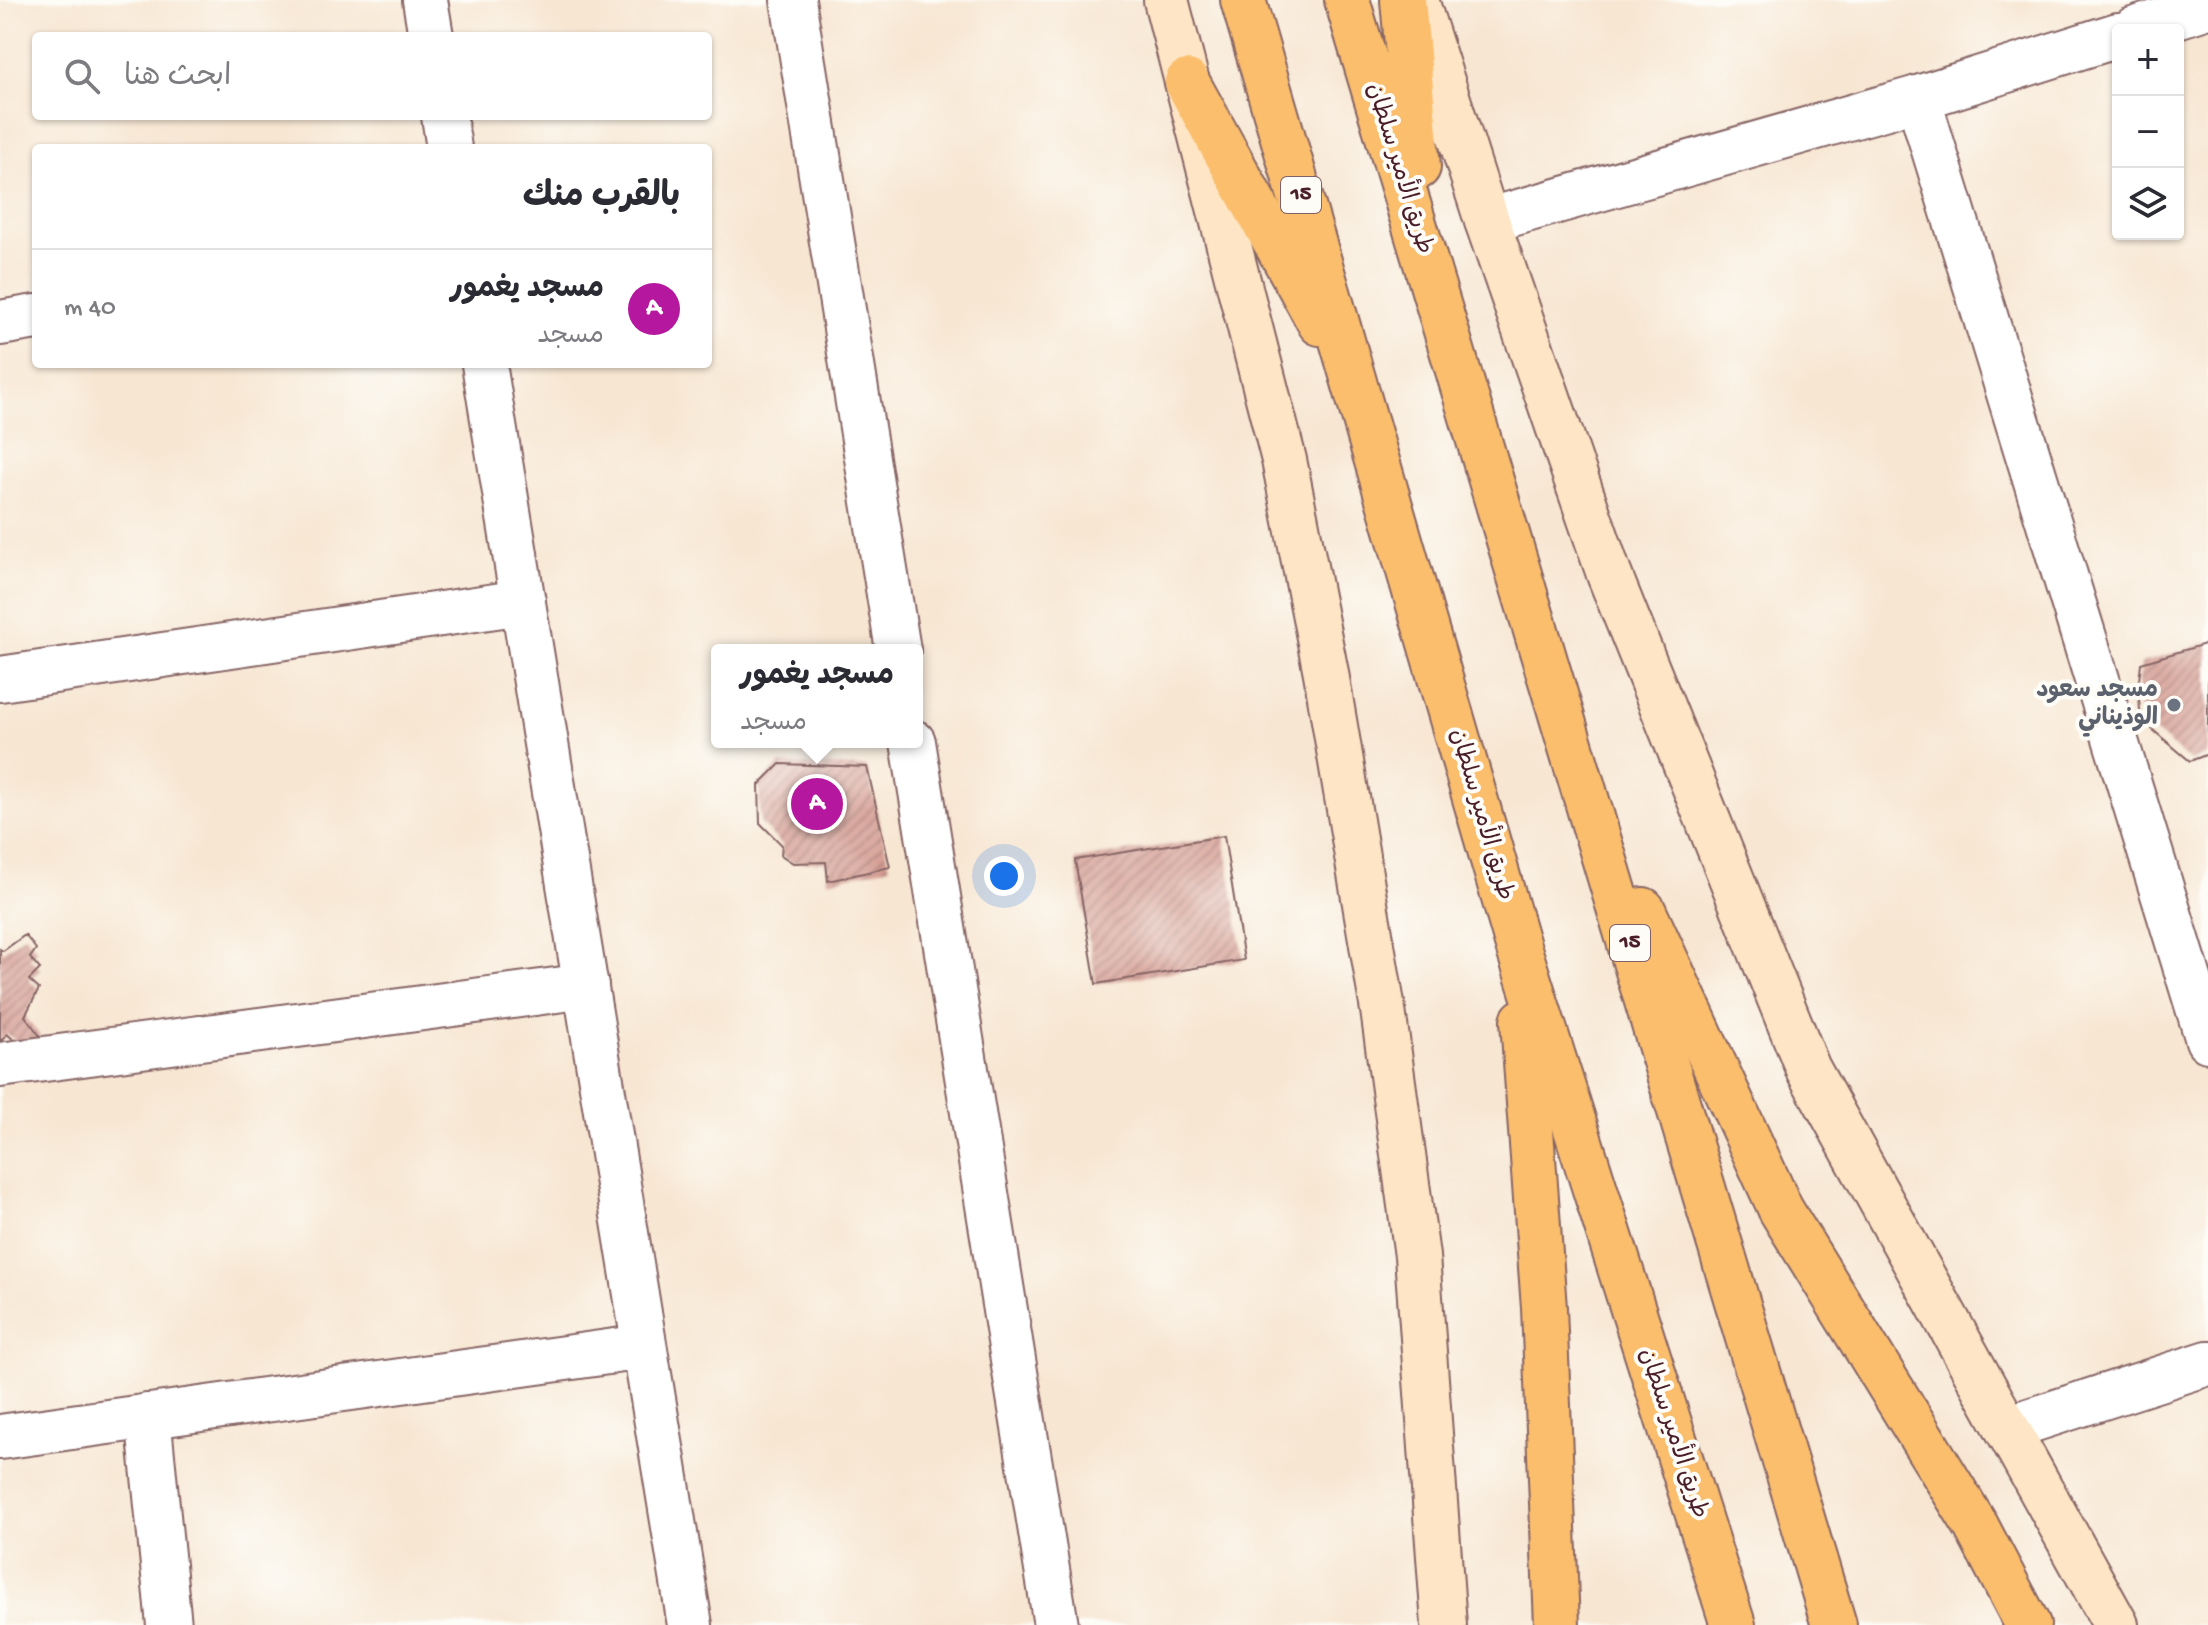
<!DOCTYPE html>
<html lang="ar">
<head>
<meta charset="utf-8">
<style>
	:root { --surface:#fff; --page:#f2f2f3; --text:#2b2b33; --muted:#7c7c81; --line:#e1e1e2; --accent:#b5179e }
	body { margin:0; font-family:"Gochi Hand","Playpen Sans Arabic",sans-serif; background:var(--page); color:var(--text); direction:rtl }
	.controls { position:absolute; right:24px; top:24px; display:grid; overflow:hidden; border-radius:8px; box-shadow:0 2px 6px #0004 }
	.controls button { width:72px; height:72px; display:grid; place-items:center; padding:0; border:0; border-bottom:2px solid var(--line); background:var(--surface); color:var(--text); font:40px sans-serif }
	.you { position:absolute; left:1004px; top:876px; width:28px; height:28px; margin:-20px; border:6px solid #fff; border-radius:50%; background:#1a73e8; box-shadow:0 0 0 12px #1a73e833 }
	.badge { display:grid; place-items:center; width:52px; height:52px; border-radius:50%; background:var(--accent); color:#fff; font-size:26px; font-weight:700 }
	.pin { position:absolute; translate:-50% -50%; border:4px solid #fff; box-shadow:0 2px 8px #0006 }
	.popup { position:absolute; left:711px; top:644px; width:212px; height:104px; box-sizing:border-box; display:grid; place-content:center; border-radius:8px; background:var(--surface); filter:drop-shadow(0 2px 6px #0005); font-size:26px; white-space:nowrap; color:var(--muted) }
	.popup b { font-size:30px; color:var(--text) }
	.popup::after { content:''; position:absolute; left:50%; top:100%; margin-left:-16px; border:16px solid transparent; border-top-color:var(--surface) }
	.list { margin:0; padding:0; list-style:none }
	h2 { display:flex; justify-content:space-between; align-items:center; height:104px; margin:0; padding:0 32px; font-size:34px }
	h2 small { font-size:26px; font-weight:400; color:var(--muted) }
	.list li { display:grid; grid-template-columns:52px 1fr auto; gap:24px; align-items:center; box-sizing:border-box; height:120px; padding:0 32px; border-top:2px solid var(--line) }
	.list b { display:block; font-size:30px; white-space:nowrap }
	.list p { margin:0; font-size:26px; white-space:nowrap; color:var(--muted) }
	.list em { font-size:26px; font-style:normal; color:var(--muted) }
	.icon { flex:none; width:44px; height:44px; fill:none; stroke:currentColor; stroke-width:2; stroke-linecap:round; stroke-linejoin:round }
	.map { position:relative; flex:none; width:2208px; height:1625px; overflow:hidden; direction:ltr }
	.search { position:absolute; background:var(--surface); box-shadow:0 2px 6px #0004; left:32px; top:32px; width:680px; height:88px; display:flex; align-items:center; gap:20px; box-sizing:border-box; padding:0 28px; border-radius:8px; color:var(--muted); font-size:30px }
	.panel { position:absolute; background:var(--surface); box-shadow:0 2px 6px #0004; left:32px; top:144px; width:680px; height:224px; border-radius:8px; direction:rtl }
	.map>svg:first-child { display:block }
	.building { fill:url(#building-hatch) }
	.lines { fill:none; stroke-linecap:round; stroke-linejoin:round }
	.street-casing { stroke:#876565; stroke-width:48 }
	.secondary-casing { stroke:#876565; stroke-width:48 }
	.highway-casing { stroke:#876565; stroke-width:48 }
	.street { stroke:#fff; stroke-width:44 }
	.secondary { stroke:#fde5c5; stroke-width:44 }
	.highway { stroke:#fabe6d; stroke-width:44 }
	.worship-dot { fill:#6b7280; stroke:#fdfcf7; stroke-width:3 }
	.labels { text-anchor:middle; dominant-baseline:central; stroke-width:8; stroke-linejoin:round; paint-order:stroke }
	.shield { fill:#fdfcf7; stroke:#806168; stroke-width:2 }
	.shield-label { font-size:22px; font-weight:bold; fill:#4a1f2b }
	.street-label { font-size:24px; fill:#4a1f2b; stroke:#fdfcf7 }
	.worship-label { font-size:24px; font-weight:bold; fill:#5b616d; stroke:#fdfcf7; text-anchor:end }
</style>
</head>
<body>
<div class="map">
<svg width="2208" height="1625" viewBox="0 0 2208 1625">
	<defs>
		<pattern id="building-hatch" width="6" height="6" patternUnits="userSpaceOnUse" patternTransform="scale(2)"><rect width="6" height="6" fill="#d49b91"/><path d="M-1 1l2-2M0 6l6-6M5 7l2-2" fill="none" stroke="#ae7e77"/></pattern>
	</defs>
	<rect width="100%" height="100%" fill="#fdfcf7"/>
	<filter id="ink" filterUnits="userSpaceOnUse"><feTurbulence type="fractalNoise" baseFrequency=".0125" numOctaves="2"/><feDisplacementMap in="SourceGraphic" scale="16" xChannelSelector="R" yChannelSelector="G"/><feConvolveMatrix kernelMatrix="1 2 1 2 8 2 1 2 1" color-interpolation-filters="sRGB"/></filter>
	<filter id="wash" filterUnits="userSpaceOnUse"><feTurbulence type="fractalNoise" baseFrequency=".006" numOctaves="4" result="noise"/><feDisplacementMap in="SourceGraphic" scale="32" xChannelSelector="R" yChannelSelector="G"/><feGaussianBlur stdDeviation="1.8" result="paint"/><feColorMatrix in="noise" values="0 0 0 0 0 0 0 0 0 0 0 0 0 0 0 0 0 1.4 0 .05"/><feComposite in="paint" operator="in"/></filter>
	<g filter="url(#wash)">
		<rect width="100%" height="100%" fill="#f7e6d2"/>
		<g id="blocks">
			<g class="building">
				<path d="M2208 643V754L2190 761 2141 720 2138 689 2141 663Z"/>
				<path d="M780 764 867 767 890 867 828 881 826 862 793 863 781 855 782 845 760 823 759 785Z"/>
				<path d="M1224 836 1244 960 1096 984 1075 860Z"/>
				<path d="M25 935 36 949 30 958 40 969 29 980 39 989 25 1016 40 1036 28 1052 7 1034 0 1042V949L3 951Z"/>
			</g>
		</g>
	</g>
	<g filter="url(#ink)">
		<use href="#blocks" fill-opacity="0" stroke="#876565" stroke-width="2"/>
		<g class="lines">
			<g class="street-casing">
				<g id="street">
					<path d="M425 0 431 36"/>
					<path d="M793 0 898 650"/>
					<path d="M2133 30 2208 6"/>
					<path d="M1918 98 2208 1040"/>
					<path d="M444 116 449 148"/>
					<path d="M1487 221 1918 98 2118 35"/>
					<path d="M0 323 36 317"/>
					<path d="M484 364 690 1625"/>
					<path d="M0 679 523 602"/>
					<path d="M913 742 1056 1625"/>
					<path d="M0 1065 586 986"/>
					<path d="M148 1416 169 1625"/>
					<path d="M2007 1428 2208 1363"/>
					<path d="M0 1437 644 1347"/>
				</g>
			</g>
			<g class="secondary-casing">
				<g id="secondary">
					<path d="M1166 0 1284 460 1326 673 1383 1010 1417 1256 1444 1625"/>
					<path d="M1416 0 1487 221 1609 574 1808 1069 2116 1625"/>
				</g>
			</g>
			<g class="highway-casing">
				<g id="highway">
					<path d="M1243 0 1518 946 1733 1625"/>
					<path d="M1347 0 1834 1625"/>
					<path d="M1403 0 1418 167"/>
					<path d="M1187 82 1320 323"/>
					<path d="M1643 910 1781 1210 1976 1526 2028 1625"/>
					<path d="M1523 1021 1544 1308 1557 1625"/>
				</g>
			</g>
			<use href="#street" class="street"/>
			<use href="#secondary" class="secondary"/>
			<use href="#highway" class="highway"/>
		</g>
	</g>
	<circle class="worship-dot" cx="2174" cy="705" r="8"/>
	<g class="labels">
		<g class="shield">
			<rect x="1281" y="177" width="40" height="36" rx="6"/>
			<rect x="1610" y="925" width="40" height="36" rx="6"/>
		</g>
		<g class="shield-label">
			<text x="1301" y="195">15</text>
			<text x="1630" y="943">15</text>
		</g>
		<g class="street-label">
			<text transform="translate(1398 169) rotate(73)">طريق الأمير سلطان</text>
			<text transform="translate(1480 815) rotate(74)">طريق الأمير سلطان</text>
			<text transform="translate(1672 1434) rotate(72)">طريق الأمير سلطان</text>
		</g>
		<g class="worship-label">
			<text x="2158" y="691">مسجد سعود<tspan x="2158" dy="28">الوذيناني</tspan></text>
		</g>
	</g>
</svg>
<div class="controls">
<button>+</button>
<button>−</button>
<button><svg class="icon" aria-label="layers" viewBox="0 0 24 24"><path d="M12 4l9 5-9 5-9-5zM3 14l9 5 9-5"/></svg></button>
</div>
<div class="you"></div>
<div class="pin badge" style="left:817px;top:804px">A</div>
<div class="popup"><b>مسجد يغمور</b>مسجد</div>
<div class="search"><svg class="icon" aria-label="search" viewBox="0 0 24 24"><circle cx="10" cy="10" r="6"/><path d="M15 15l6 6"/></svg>ابحث هنا</div>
<section class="panel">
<h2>بالقرب منك<small></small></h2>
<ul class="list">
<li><span class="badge">A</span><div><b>مسجد يغمور</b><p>مسجد</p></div><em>40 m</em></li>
</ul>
</section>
</div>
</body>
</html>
